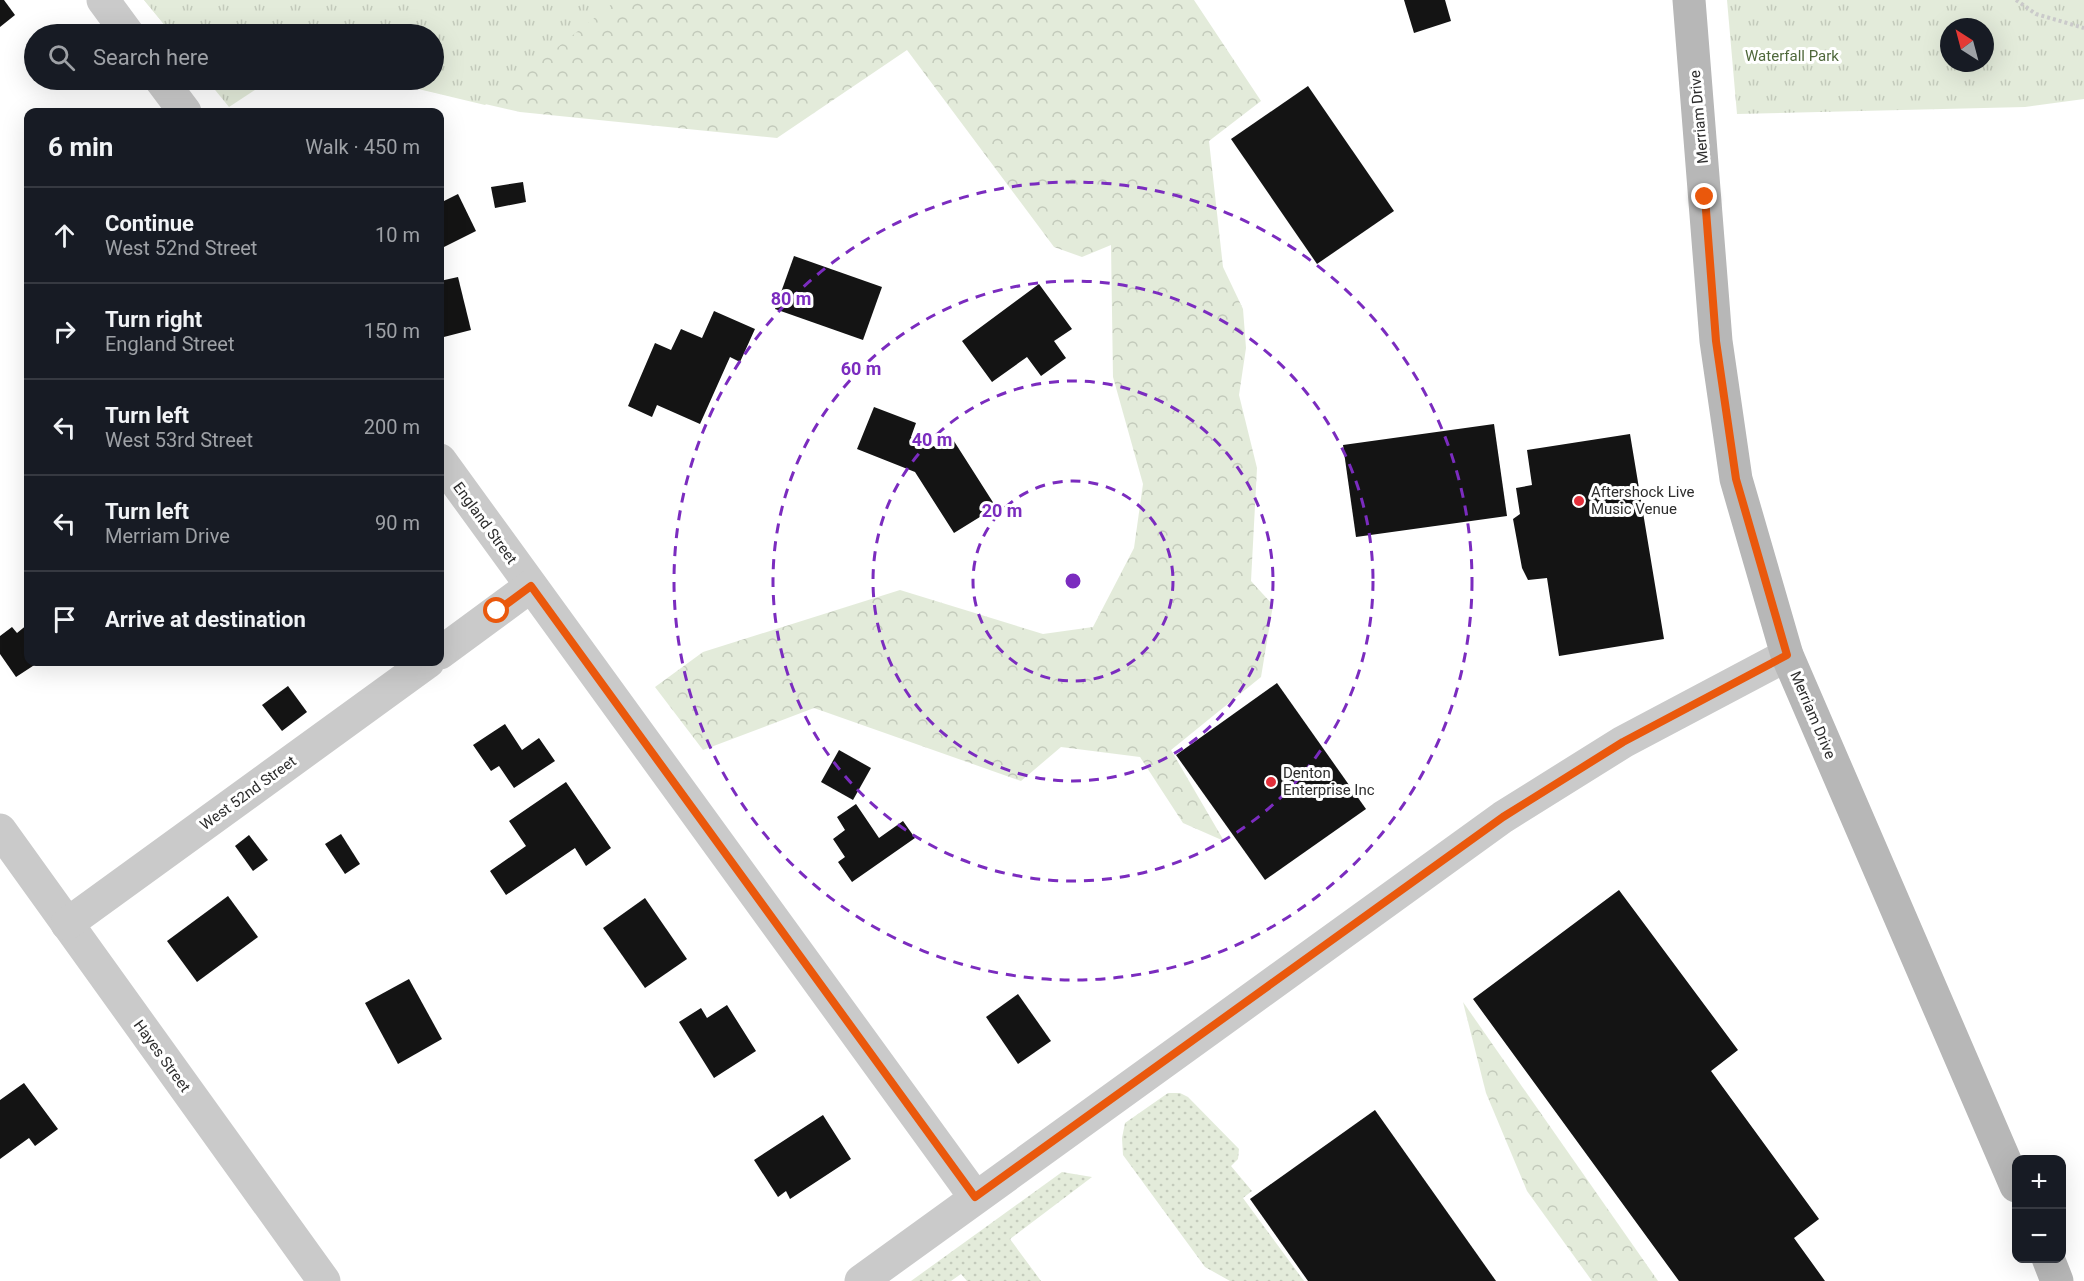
<!DOCTYPE html>
<html lang="en">
<head>
<meta charset="utf-8">
<style>
	:root { --surface:#171b24; --page:#242831; --text:#f1f3f6; --muted:#9ea1a6; --line:#363941 }
	body { margin:0; font-family:Roboto,sans-serif; background:var(--page); color:var(--text) }
	.controls { position:absolute; right:18px; bottom:18px; display:grid; overflow:hidden; border-radius:12px; box-shadow:0 6px 24px #0002 }
	.controls button { width:54px; height:54px; display:grid; place-items:center; padding:0; border:0; border-bottom:2px solid var(--line); background:var(--surface); color:var(--text); font:30px sans-serif }
	.compass { position:absolute; left:1940px; top:18px; width:54px; height:54px; border-radius:50%; background:var(--surface); box-shadow:0 6px 24px #0002; rotate:324deg }
	.stop { position:absolute; width:18px; height:18px; margin:-14px; border:4px solid #ea580c; border-radius:50%; background:#fff }
	.stop.end { background:#ea580c; border-color:#fff; box-shadow:0 2px 6px #0008 }
	.list { margin:0; padding:0; list-style:none }
	h2 { display:flex; justify-content:space-between; align-items:center; height:78px; margin:0; padding:0 24px; font-size:26px }
	h2 small { font-size:20px; font-weight:400; color:var(--muted) }
	.list li { display:grid; grid-template-columns:39px 1fr auto; gap:18px; align-items:center; box-sizing:border-box; height:96px; padding:0 24px; border-top:2px solid var(--line) }
	.list b { display:block; font-size:22px; white-space:nowrap }
	.list p { margin:0; font-size:20px; white-space:nowrap; color:var(--muted) }
	.list em { font-size:20px; font-style:normal; color:var(--muted) }
	.icon { flex:none; width:33px; height:33px; fill:none; stroke:currentColor; stroke-width:2; stroke-linecap:round; stroke-linejoin:round }
	.map { position:relative; flex:none; width:2084px; height:1281px; overflow:hidden }
	.search { position:absolute; background:var(--surface); box-shadow:0 6px 24px #0002; left:24px; top:24px; width:420px; height:66px; display:flex; align-items:center; gap:15px; box-sizing:border-box; padding:0 21px; border-radius:33px; color:var(--muted); font-size:22px }
	.panel { position:absolute; background:var(--surface); box-shadow:0 6px 24px #0002; left:24px; top:108px; width:420px; height:558px; border-radius:12px }
	.map>svg:first-child { display:block }
	.grass { fill:url(#grass-dots) }
	.forest { fill:url(#forest-crowns) }
	.park { fill:url(#park-tufts); fill-rule:evenodd }
	.building { fill:#141414 }
	.lines { fill:none; stroke-linecap:round; stroke-linejoin:round }
	.path { stroke:#cacaca; stroke-width:4; stroke-dasharray:3 3; stroke-linecap:butt }
	.street { stroke:#cacaca; stroke-width:33 }
	.secondary { stroke:#b7b7b7; stroke-width:33 }
	.route { stroke:#ea580c; stroke-width:8 }
	.ring { fill:none; stroke:#7b2cbf; stroke-width:3; stroke-dasharray:10 8 }
	.poi-dot { fill:#e32f3a; stroke:#fff; stroke-width:2 }
	.labels { text-anchor:middle; dominant-baseline:central; stroke-width:6; stroke-linejoin:round; paint-order:stroke }
	.park-label { font-size:15px; fill:#4f683b; stroke:#fff }
	.street-label { font-size:15px; fill:#2d2d2d; stroke:#fff }
	.poi-label { font-size:15px; fill:#2d2d2d; stroke:#fff; text-anchor:start }
	.centre { fill:#7b2cbf; stroke:#fff; stroke-width:3 }
	.ring-label { font-size:18px; text-anchor:middle; font-weight:bold; fill:#7b2cbf; stroke:#fff; stroke-width:6; stroke-linejoin:round; paint-order:stroke }
</style>
</head>
<body>
<div class="map">
<svg width="2084" height="1281" viewBox="0 0 2084 1281">
	<defs>
		<pattern id="grass-dots" width="8" height="8" patternUnits="userSpaceOnUse" patternTransform="scale(1.5)"><rect width="8" height="8" fill="#e3ebda"/><path d="M2 2h.1M6 6h.1" fill="none" stroke="#c3cabb" stroke-width="1.8" stroke-linecap="round"/></pattern>
		<pattern id="forest-crowns" width="20" height="18" patternUnits="userSpaceOnUse" patternTransform="scale(1.5)"><rect width="20" height="18" fill="#e3ebda"/><path d="M2 6a3 3 0 1 1 6 0M12 15a3 3 0 1 1 6 0" fill="none" stroke="#c3cabb"/></pattern>
		<pattern id="park-tufts" width="24" height="20" patternUnits="userSpaceOnUse" patternTransform="scale(1.5)"><rect width="24" height="20" fill="#e3ebda"/><path d="M3 7l-1-3M5 7V3M7 7l1-3M15 17l-1-3M17 17v-4M19 17l1-3" fill="none" stroke="#c3cabb"/></pattern>
	</defs>
	<rect width="100%" height="100%" fill="#fff"/>
	<g class="grass">
		<path d="M1168 1093H1180L1188 1097 1239 1149 1238 1159 1231 1166 1252 1191 1243 1198 1304 1281H1230L1205 1267 1123 1155 1122 1138 1125 1123Z"/>
		<path d="M1062 1172 1092 1177 1010 1239 1041 1281H967L961 1274 951 1281H911Z"/>
	</g>
	<g class="forest">
		<path d="M144 0H1194L1261 101 1209 141 1223 267 1243 309 1246 348 1239 395 1257 468 1251 581 1273 605 1261 677 1171 750 1224 841 1183 823 1140 757 1061 747 1021 781 814 708 703 750 655 687 703 652 900 590 1043 634 1093 627 1134 548 1143 484 1113 377 1111 245 1082 257 1054 247 907 50 777 138 520 112 381 80H434V34H172Z"/>
		<path d="M1463 1002 1658 1281H1592L1527 1191 1486 1093Z"/>
	</g>
	<g class="park">
		<path d="M144 0H617L485 105 381 80H434V34H172Z"/>
		<path d="M1727 0H2084V99L2025 107 1737 114ZM1949 27H1985V63H1949Z"/>
		<path d="M207 80H270L229 107Z"/>
	</g>
	<g class="building">
		<path d="M0 0H4L15 15 0 27Z"/>
		<path d="M1404 0H1445L1451 21 1414 33Z"/>
		<path d="M1308 86 1394 211 1317 264 1231 139Z"/>
		<path d="M523 182 526 202 495 208 491 187Z"/>
		<path d="M458 194 476 231 440 249V203Z"/>
		<path d="M794 256 882 287 863 340 775 309Z"/>
		<path d="M458 277 471 330 440 338V281Z"/>
		<path d="M1039 284 1072 329 1054 341 1066 358 1041 376 1027 357 992 382 962 341Z"/>
		<path d="M714 311 755 329 740 362 730 357 700 424 657 405 652 417 628 406 655 343 671 350 681 329 702 338Z"/>
		<path d="M874 407 916 423 911 437 938 448 952 438 996 507 954 533 915 472 857 449Z"/>
		<path d="M1494 424 1507 516 1356 537 1343 445Z"/>
		<path d="M1630 434 1664 639 1559 656 1547 578 1528 580 1522 568 1513 519 1520 514 1516 488 1532 485 1527 450Z"/>
		<path d="M28 624V662H39L16 677 0 654V636L12 627 17 633Z"/>
		<path d="M1277 683 1366 809 1265 880 1176 755Z"/>
		<path d="M288 686 307 712 282 731 262 705Z"/>
		<path d="M505 724 522 750 539 738 555 761 514 788 499 766 491 771 473 745Z"/>
		<path d="M839 750 871 768 853 800 821 782Z"/>
		<path d="M566 782 611 848 586 866 575 848 506 895 490 871 526 846 509 821Z"/>
		<path d="M856 804 879 838 903 821 915 838 852 882 838 862 845 857 833 839 845 830 837 817Z"/>
		<path d="M341 834 360 864 345 874 325 844Z"/>
		<path d="M249 835 268 860 253 871 235 846Z"/>
		<path d="M1619 890 1738 1050 1711 1071 1819 1219 1794 1238 1825 1281H1679L1473 999Z"/>
		<path d="M228 896 258 937 197 982 167 941Z"/>
		<path d="M645 898 687 959 645 988 603 928Z"/>
		<path d="M409 979 442 1039 398 1064 365 1003Z"/>
		<path d="M1018 994 1051 1041 1018 1064 986 1017Z"/>
		<path d="M727 1005 756 1051 714 1078 679 1022 701 1008 707 1018Z"/>
		<path d="M24 1083 58 1129 35 1146 29 1138 0 1159V1100Z"/>
		<path d="M1375 1110 1496 1281H1308L1250 1199Z"/>
		<path d="M823 1115 851 1159 790 1199 786 1191 778 1197 754 1160Z"/>
	</g>
	<g class="lines">
		<path class="path" d="M2016 0 2036 14 2084 28"/>
		<g class="street">
			<path d="M103 0 128 34"/>
			<path d="M161 80 185 112"/>
			<path d="M440 460 975 1197"/>
			<path d="M440 653 531 586"/>
			<path d="M0 830 324 1281"/>
			<path d="M67 924 428 662"/>
			<path d="M861 1281 1503 817 1623 742 1787 655"/>
		</g>
		<g class="secondary">
			<path d="M1689 0 1716 341 1736 479 1787 655 2016 1186"/>
			<path d="M2048 1258 2057 1281"/>
		</g>
	</g>
	<g class="lines">
		<path class="route" d="M497 611 531 586 975 1197 1503 817 1623 742 1787 655 1736 479 1716 341 1705 197"/>
	</g>
	<g class="ring">
		<circle cx="1073" cy="581" r="100"/>
		<circle cx="1073" cy="581" r="200"/>
		<circle cx="1073" cy="581" r="300"/>
		<circle cx="1073" cy="581" r="399"/>
	</g>
	<g class="poi-dot">
		<circle cx="1579" cy="501" r="6"/>
		<circle cx="1271" cy="782" r="6"/>
	</g>
	<g class="labels">
		<g class="park-label">
			<text x="1792" y="56">Waterfall Park</text>
		</g>
		<g class="street-label">
			<text transform="translate(1699 117) rotate(-95)">Merriam Drive</text>
			<text transform="translate(485 523) rotate(54)">England Street</text>
			<text transform="translate(1813 715) rotate(67)">Merriam Drive</text>
			<text transform="translate(248 793) rotate(-36)">West 52nd Street</text>
			<text transform="translate(162 1056) rotate(54)">Hayes Street</text>
		</g>
		<g class="poi-label">
			<text x="1591" y="492">Aftershock Live<tspan x="1591" dy="17">Music Venue</tspan></text>
			<text x="1283" y="773">Denton<tspan x="1283" dy="17">Enterprise Inc</tspan></text>
		</g>
	</g>
	<circle cx="1073" cy="581" r="9" class="centre"/>
	<g class="ring-label">
		<text x="791" y="305">80 m</text>
		<text x="861" y="375">60 m</text>
		<text x="932" y="446">40 m</text>
		<text x="1002" y="517">20 m</text>
	</g>
</svg>
<div class="controls">
<button>+</button>
<button>−</button>
</div>
<svg class="compass" viewBox="-18 -18 36 36"><path d="M0-13l5 13h-10z" fill="#e53935"/><path d="M0 13l5-13h-10z" fill="#9ea1a6"/></svg>
<div class="stop" style="left:497px;top:611px"></div>
<div class="stop end" style="left:1705px;top:197px"></div>
<div class="search"><svg class="icon" aria-label="search" viewBox="0 0 24 24"><circle cx="10" cy="10" r="6"/><path d="M15 15l6 6"/></svg>Search here</div>
<section class="panel">
<h2>6 min<small>Walk · 450 m</small></h2>
<ul class="list">
<li><svg class="icon" aria-label="ahead" viewBox="0 0 24 24"><path d="M12 20V5M6 11l6-6 6 6"/></svg><div><b>Continue</b><p>West 52nd Street</p></div><em>10 m</em></li>
<li><svg class="icon" aria-label="right" viewBox="0 0 24 24"><path d="M7 20v-9h11M14 6l5 5-5 5"/></svg><div><b>Turn right</b><p>England Street</p></div><em>150 m</em></li>
<li><svg class="icon" aria-label="left" viewBox="0 0 24 24"><path d="M17 20v-9H6M10 6l-5 5 5 5"/></svg><div><b>Turn left</b><p>West 53rd Street</p></div><em>200 m</em></li>
<li><svg class="icon" aria-label="left" viewBox="0 0 24 24"><path d="M17 20v-9H6M10 6l-5 5 5 5"/></svg><div><b>Turn left</b><p>Merriam Drive</p></div><em>90 m</em></li>
<li><svg class="icon" aria-label="arrive" viewBox="0 0 24 24"><path d="M6 21V4h12l-3 4 3 4H6"/></svg><div><b>Arrive at destination</b></div></li>
</ul>
</section>
</div>
</body>
</html>
